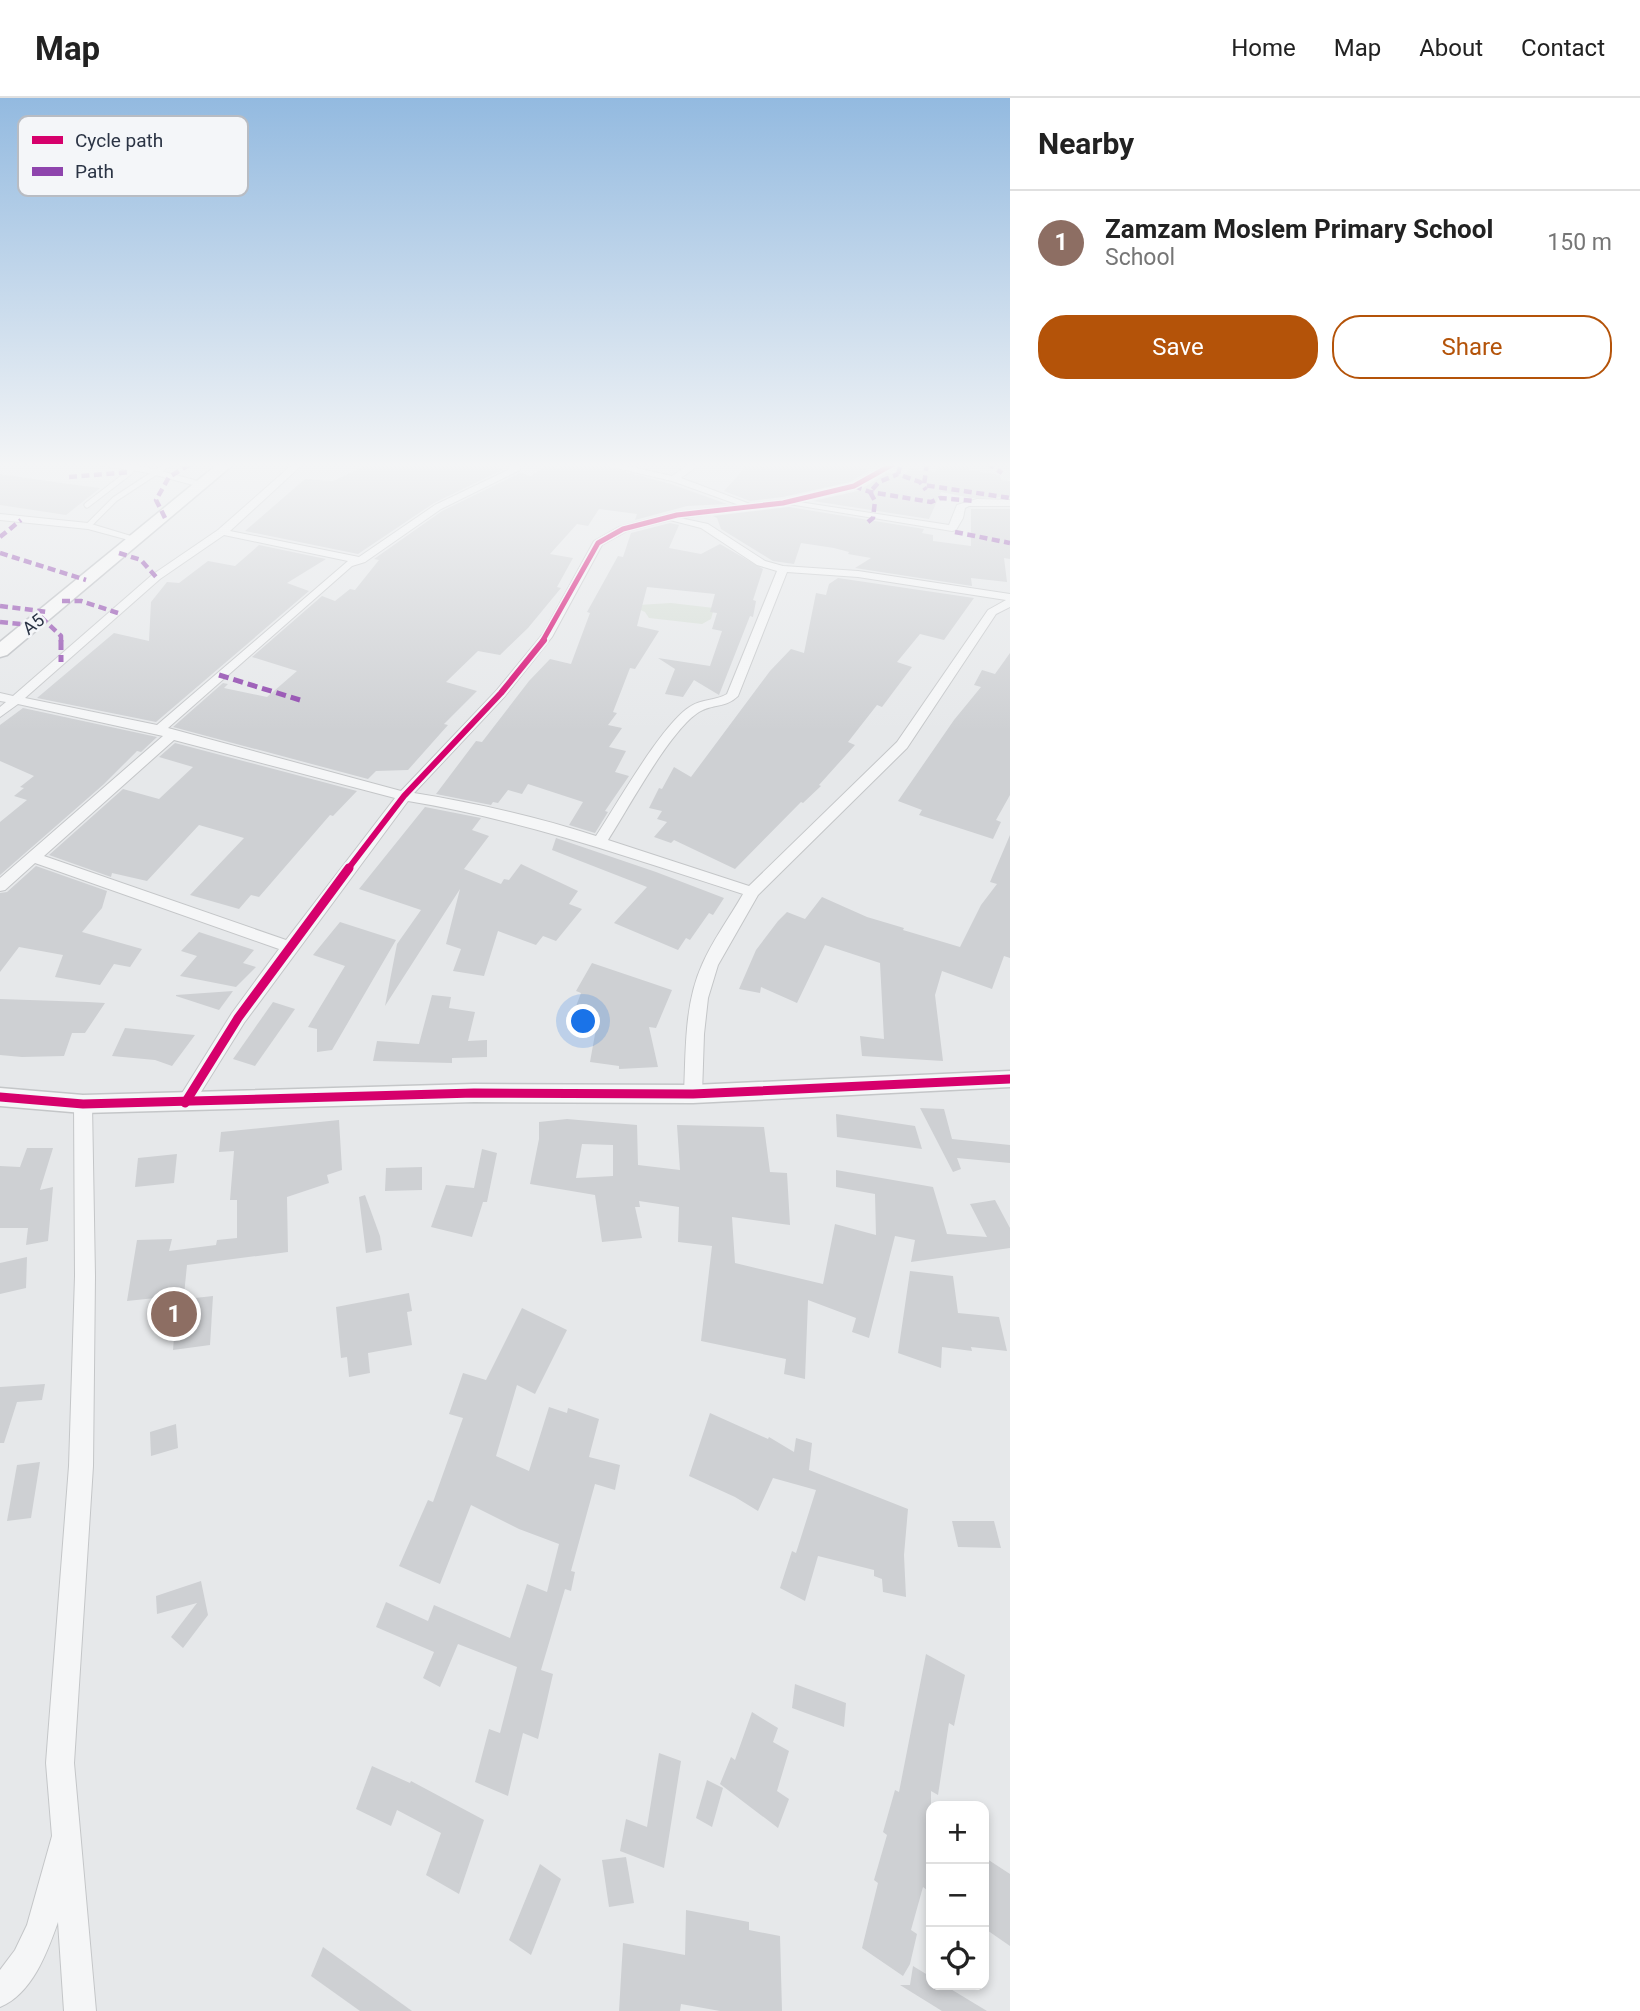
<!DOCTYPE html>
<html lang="en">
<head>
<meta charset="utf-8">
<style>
	:root { --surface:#fff; --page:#f2f2f2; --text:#222; --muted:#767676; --line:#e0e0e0; --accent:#b45309 }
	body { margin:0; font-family:Roboto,sans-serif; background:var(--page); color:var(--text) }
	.controls { position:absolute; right:21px; bottom:21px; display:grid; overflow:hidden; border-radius:14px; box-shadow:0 4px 10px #0003 }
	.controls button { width:63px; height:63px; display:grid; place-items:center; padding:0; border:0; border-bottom:2px solid var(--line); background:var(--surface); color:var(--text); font:35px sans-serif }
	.you { position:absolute; left:584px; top:924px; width:24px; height:24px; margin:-18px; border:5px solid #fff; border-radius:50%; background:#1a73e8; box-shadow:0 0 0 10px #1a73e833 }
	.badge { display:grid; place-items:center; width:46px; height:46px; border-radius:50%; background:var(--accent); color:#fff; font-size:23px; font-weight:700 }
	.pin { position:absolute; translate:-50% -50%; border:4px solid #fff; box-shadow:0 2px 7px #0006 }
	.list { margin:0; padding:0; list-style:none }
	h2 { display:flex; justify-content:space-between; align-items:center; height:91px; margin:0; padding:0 28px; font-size:30px }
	h2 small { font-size:23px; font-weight:400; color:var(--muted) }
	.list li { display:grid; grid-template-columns:46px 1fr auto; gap:21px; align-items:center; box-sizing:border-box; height:105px; padding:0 28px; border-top:2px solid var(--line) }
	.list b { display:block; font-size:26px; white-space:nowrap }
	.list p { margin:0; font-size:23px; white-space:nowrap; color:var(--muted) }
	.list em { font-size:23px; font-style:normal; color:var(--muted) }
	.actions { display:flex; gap:14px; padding:21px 28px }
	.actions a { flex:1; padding:16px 0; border:2px solid var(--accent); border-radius:28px; text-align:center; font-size:24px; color:var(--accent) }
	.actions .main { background:var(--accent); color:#fff }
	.icon { flex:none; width:38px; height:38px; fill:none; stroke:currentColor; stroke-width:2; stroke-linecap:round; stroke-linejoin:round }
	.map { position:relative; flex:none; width:1010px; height:1913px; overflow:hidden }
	header { display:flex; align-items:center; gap:42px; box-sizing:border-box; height:98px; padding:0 35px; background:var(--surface); border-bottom:2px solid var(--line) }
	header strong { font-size:33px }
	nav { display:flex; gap:38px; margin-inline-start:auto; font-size:24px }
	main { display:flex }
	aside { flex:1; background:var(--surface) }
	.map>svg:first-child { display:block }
	.green { fill:#d6ded6 }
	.building { fill:#ced0d3; fill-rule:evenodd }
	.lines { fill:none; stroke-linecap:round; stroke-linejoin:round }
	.service-casing { stroke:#c4c6c8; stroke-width:7 }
	.minor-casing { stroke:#c4c6c8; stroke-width:2 }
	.tertiary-casing { stroke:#c4c6c8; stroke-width:3 }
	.trunk-casing { stroke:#b8bbbf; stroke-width:3 }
	.service { stroke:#f5f6f7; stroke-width:5 }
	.minor { fill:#f5f6f7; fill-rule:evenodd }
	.tertiary { fill:#f5f6f7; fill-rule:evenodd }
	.trunk { fill:#f8f8f8; fill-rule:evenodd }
	.quiet-far1 { stroke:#8e44ad; stroke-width:4.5; stroke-dasharray:8 4.5; stroke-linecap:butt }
	.quiet { stroke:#8e44ad; stroke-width:5; stroke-dasharray:10 5; stroke-linecap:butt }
	.cycleway-far2-casing { stroke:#f4f6f9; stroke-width:8 }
	.cycleway-far1-casing { stroke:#f4f6f9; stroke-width:10 }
	.cycleway-casing { stroke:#f4f6f9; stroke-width:13 }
	.cycleway-far2 { stroke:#d6006c; stroke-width:5 }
	.cycleway-far1 { stroke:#d6006c; stroke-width:6 }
	.cycleway { stroke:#d6006c; stroke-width:9 }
	.labels { text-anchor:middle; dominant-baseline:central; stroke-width:5; stroke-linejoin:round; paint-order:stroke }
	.far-street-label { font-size:18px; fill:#2b3445; stroke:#f4f6f9 }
	.key { fill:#f4f6f9; stroke:#b8bcc3; stroke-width:2 }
	.key-label { font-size:19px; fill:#2b3445 }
</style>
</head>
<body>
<header>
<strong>Map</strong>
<nav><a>Home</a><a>Map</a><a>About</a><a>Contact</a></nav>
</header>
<main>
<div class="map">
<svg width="1010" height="1913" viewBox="0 0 1010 1913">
	<rect width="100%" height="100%" fill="#e6e8ea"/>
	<path class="green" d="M671 505 714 510 711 521 702 526 649 520 645 514 636 510 638 507Z"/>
	<g class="building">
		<path d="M371 365H483L504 371 434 405 358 456 245 433 305 381 333 383Z"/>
		<path d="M560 365H593L671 386 727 406 687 408 635 422 637 416 599 411 588 428 577 426 550 456 573 460 557 489 561 490 528 530 500 557 478 553 446 584 477 593 444 626 448 627 408 672 376 673 368 681 173 629 223 585 228 586 224 590 267 599 297 573 252 559 322 498 335 503 350 491 355 492 379 462 374 461 442 413 520 375 531 378 546 367 560 370Z"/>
		<path d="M749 365H864L860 370 870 372 850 384 783 399 750 403 724 393Z"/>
		<path d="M939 365H971L969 372 1000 377 1001 382 1010 383V399L971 400 941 394 929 421 813 403 858 393 887 375 905 378 909 370 935 374Z"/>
		<path d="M0 376 61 385 100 390 66 417 0 407Z"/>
		<path d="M789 409 924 431 922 435 933 437V443L971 448V411H1010V461L1004 460 1007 484 971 480 972 488 855 470 871 460 848 456 849 454 834 450 801 445 794 466 773 463 721 431 717 420 713 418Z"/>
		<path d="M670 425 679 427 669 450 701 456 720 446 763 471 753 502 756 503 753 519 750 518 719 597 694 582 683 599 665 596 675 571 658 560 710 568 722 533 712 531 717 515 710 514 715 496 647 489 637 528 659 533 635 571 630 570 613 614 617 615 608 627 622 630 609 649 626 653 615 674 629 678 605 713 608 714 595 735 569 727 583 704 528 686 522 696 508 692 498 705 493 704 491 707 436 696 476 643 482 644 529 583 550 561 571 566 590 515 587 514 618 458 623 459 631 435Z"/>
		<path d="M259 447 326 461 287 485 309 493 156 624 37 600 114 535 149 543 151 504 167 484 179 485 208 463 235 468Z"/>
		<path d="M838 480 974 500 944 542 920 536 897 564 912 569 882 609 877 607 848 644 855 647 819 687 821 688 803 705 801 704 735 771 674 742 671 745 654 739 667 724 657 721 662 713 649 710 659 690 662 691 674 669 691 679 770 573 791 551 804 555 816 495 826 497 829 486Z"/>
		<path d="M1010 555V697L996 722 1001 724 993 741 919 717 922 712 898 703 954 622 981 589 974 587 982 572 995 576Z"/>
		<path d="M23 610 157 639 141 654 137 653 104 686 0 777V724L27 702 14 698 24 690 20 689 34 678 0 663V627Z"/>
		<path d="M175 645 357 693 333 718 330 717 259 799 251 797 239 811 190 797 244 740 199 727 147 783 112 775 111 779 49 757 123 691 159 701 193 669 159 659Z"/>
		<path d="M425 709 481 720 472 732 489 738 464 771 501 786 504 781 509 782 521 766 578 793 569 806 582 811 556 843 543 838 536 847 498 833 484 878 453 873 461 851 446 846 460 791 385 908 397 846 421 812 359 791Z"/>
		<path d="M1010 737V860L1004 858 992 891 942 873 935 897 943 963 862 958 860 938 884 941 880 865 825 847 797 905 761 889 760 895 739 891 756 852 778 823 787 814 805 821 822 799 867 819 904 830 903 832 960 849 981 807 997 786 990 784Z"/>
		<path d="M556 740 656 774 724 800 713 817 709 815 690 842 686 840 678 852 614 825 647 789 552 752Z"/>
		<path d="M36 768 107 793 102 810 82 834 142 851 130 869 114 866 100 887 55 879 63 857 19 849 0 874V795L7 794Z"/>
		<path d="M340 824 396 842 332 952 317 954V931L308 929 345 868 313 857Z"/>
		<path d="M199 834 254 852 243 865 256 869 236 889 180 878 197 858 181 853Z"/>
		<path d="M592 865 672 892 656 930 649 929 658 969 619 971V968L590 964 597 925 572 919 581 895 576 893Z"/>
		<path d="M233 893 219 912 176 898V897Z"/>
		<path d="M432 897 451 899 449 910 475 914 468 943 487 942V959L452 960V965L373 963 377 943 419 946Z"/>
		<path d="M0 901 88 904 105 905 85 935H72L64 958 22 959 0 957Z"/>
		<path d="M273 904 295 911 255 968 233 961Z"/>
		<path d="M125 930 195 937 172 968 155 962 112 958Z"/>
		<path d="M920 1010 944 1011 952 1041 1010 1047V1065L957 1060 961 1071 953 1074Z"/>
		<path d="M836 1016 915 1028 922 1051 837 1039Z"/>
		<path d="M567 1021 637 1027 638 1067 680 1072 677 1027 764 1029 770 1074 787 1075 790 1127 732 1119 735 1165 823 1186 835 1126 876 1137 875 1096 836 1089V1072L933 1089 947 1136 987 1139 970 1106 995 1102 1010 1130V1150L911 1164 915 1142 895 1138 869 1240 852 1234 856 1220 808 1202 805 1281 784 1276 786 1261 701 1243 712 1148 678 1144 679 1109 639 1103 640 1109H635L642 1140 602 1144 595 1097 530 1086 539 1041V1024ZM582 1046 613 1047V1078L576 1080Z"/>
		<path d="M339 1022 342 1072 327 1077 329 1085 287 1099 288 1154 187 1167 184 1197 127 1203 137 1142 172 1141 169 1153 216 1147 217 1142 237 1140V1102H230L234 1053 219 1054 221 1034Z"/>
		<path d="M27 1050H53L40 1092 53 1089 48 1143 26 1147 28 1130H0V1068L20 1069Z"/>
		<path d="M482 1051 497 1055 487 1104H483L472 1139 431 1129 446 1087 474 1090Z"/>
		<path d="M177 1056 174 1085 135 1089 138 1060Z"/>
		<path d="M422 1069V1092L385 1093 386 1070Z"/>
		<path d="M365 1097 380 1138 382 1152 366 1155 359 1099Z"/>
		<path d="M27 1159 26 1190 0 1196V1165Z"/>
		<path d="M910 1173 953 1178 958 1215 999 1219 1007 1253 971 1249 972 1253 942 1249 941 1270 898 1255Z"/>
		<path d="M409 1195 412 1213 407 1214 412 1247 368 1255 370 1275 349 1279 347 1259 341 1260 336 1209Z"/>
		<path d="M213 1198 210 1247 173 1252 177 1202Z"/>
		<path d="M522 1210 567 1232 535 1296 517 1287 496 1358 529 1373 549 1309 567 1315 568 1310 599 1321 589 1359 620 1367 615 1392 595 1386 571 1473 575 1474 571 1493 565 1491 541 1572 553 1576 538 1641 523 1635 508 1698 475 1684 489 1631 500 1635 517 1569 458 1546 440 1589 423 1580 434 1554 376 1529 386 1504 428 1523 434 1507 510 1540 527 1486 547 1494 559 1446 519 1431 471 1407 440 1486 399 1468 428 1402 433 1404 463 1320 449 1316 463 1275 486 1282Z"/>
		<path d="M45 1286 42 1302 17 1304 4 1345H0V1289Z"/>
		<path d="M710 1315 768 1341 769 1339 794 1354 796 1340 812 1345 809 1372 908 1411 904 1457 906 1499 883 1494 882 1481 874 1478V1472L818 1458 805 1503 780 1490 792 1453 796 1455 816 1392 773 1380 758 1413 735 1399 689 1378Z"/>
		<path d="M176 1326 178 1350 151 1358 150 1334Z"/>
		<path d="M40 1364 31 1420 7 1423 17 1367Z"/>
		<path d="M952 1423H994L1001 1450 958 1449Z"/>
		<path d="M201 1483 208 1517 183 1550 171 1539 197 1505 157 1516 156 1498Z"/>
		<path d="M926 1556 965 1577 954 1628 949 1625 938 1697 931 1693V1795L923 1789 911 1832 917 1836 910 1866 903 1878 862 1850 878 1785 874 1782 887 1737 883 1734 895 1692 899 1694Z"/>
		<path d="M795 1586 846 1605 844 1629 792 1610Z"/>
		<path d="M752 1614 778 1630 773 1644 789 1653 777 1693 789 1701 778 1730 720 1686 731 1659 735 1662Z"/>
		<path d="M659 1655 681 1663 664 1770 620 1753 626 1721 647 1729Z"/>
		<path d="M372 1668 410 1685 411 1683 484 1722 459 1796 426 1777 441 1735 397 1712 391 1728 356 1711Z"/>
		<path d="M707 1682 723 1690 712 1729 696 1720Z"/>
		<path d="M626 1759 634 1805 609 1809 602 1762Z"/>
		<path d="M984 1759 1010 1776V1848L984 1830Z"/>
		<path d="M540 1766 561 1781 531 1857 509 1842Z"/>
		<path d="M686 1812 749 1824V1832L780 1838 782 1913H720L681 1906 680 1913H619L623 1845 685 1857Z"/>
		<path d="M323 1849 412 1913H360L311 1878Z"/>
		<path d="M913 1868 931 1879V1887H944L987 1913H942L900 1887H910Z"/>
	</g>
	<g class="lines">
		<g class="service-casing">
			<g id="service">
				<path d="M100 365 147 372 203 387"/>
				<path d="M87 407 130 374 131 370"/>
				<path d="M88 428 115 401 170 365"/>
			</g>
		</g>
		<g class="minor-casing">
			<g id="minor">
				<path d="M294 365H304L230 433 359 459 435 407 510 371 508 365H517L520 372 441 411 365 464 352 468 168 630 401 693 497 592 543 536 594 443 619 429 677 414 739 407 672 383 595 365H614L672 378 691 365H702L681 380 750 406 783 402 851 386 888 365H899L857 390 799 404 949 427 957 407 977 401 1010 402V408H969L965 410 963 420 956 432 952 433 789 406 680 420 708 426 765 463 783 468 858 473 1010 496V509L996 516 907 650 758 797 718 867 708 900 704 936 702 996 699 1001 693 1003 687 1001 684 996C686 953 684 907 702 867 712 843 730 819 743 796 632 760 523 722 408 703L244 925 191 1010 185 1012 179 1010 176 1005 179 1000 232 915 279 851 35 765 5 792 0 793V780L163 638 18 606 0 619V609L6 604 0 603V595L13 598 152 477 218 432ZM670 422 701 430 757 467 777 473 727 596C715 603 702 601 691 608 663 624 616 708 596 738 537 719 476 705 414 695L505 598 552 539 602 447 627 433ZM224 437 348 463 157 627 25 600 160 481ZM787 474 858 479 1006 502 988 512 897 644 749 788 608 742C628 711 670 632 699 614 712 606 726 610 738 598ZM174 642 395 700 286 842 44 758Z"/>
				<path d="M0 416 88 425 141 441 136 444 88 431 0 422Z"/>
				<path d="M83 999 89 1001 92 1006 95 1178 93 1368 74 1665 96 1913H64L58 1824C47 1855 32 1896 0 1909V1872L15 1852 27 1827 52 1738 46 1665 69 1368 75 1178 74 1006 77 1001Z"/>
			</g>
		</g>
		<g class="tertiary-casing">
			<path id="tertiary" d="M1010 973V989L693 1005 474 1004 83 1015 0 1008V990L83 997 474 986 693 987Z"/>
		</g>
		<g class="trunk-casing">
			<path id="trunk" d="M219 365H235L7 557 0 559V544Z"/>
		</g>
		<use href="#service" class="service"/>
		<use href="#minor" class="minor"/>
		<use href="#tertiary" class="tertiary"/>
		<use href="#trunk" class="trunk"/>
		<g class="quiet-far1">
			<path d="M927 365 924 387 1010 400"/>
			<path d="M987 365 1002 375"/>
			<path d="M900 369 898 376 920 384 926 392"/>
			<path d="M69 379 130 374"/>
			<path d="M854 388 870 394 931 404 940 400 975 403"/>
			<path d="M165 420 156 402 169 379 192 365"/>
			<path d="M868 424 873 420 875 403 870 394 879 384 898 376"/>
			<path d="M955 434 1010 445"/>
			<path d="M0 439 21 422"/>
			<path d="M0 455 86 482"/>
			<path d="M119 455 141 462 156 479"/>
			<path d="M62 503H81L118 515"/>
			<path d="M0 508 48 514"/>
			<path d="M41 519 61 538V544"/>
			<path d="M0 524 31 527"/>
		</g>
		<g class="quiet">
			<path d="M61 542V564"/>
			<path d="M219 577 300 602"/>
		</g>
		<g class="cycleway-far2-casing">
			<path id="cycleway-far2" d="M542 544 598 445 623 431 677 417 783 405 854 388 895 365"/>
		</g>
		<g class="cycleway-far1-casing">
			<path id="cycleway-far1" d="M348 771 404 698 501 595 544 542"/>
		</g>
		<g class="cycleway-casing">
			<g id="cycleway">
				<path d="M0 999 83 1006 474 995 693 996 1010 981"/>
				<path d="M185 1005 238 920 349 770"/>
			</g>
		</g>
		<use href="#cycleway-far2" class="cycleway-far2"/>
		<use href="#cycleway-far1" class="cycleway-far1"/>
		<use href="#cycleway" class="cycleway"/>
	</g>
	<linearGradient id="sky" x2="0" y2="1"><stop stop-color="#93bae0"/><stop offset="0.58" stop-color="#f4f5f6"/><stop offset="1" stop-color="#f4f5f6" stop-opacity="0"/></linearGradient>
	<rect width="1010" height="633" fill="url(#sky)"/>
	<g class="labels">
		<g class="far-street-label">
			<text transform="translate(33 526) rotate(-38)">A5</text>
		</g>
	</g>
	<rect x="18" y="18" width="230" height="80" rx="10" class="key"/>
	<rect x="32" y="38" width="31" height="8" fill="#d6006c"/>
	<rect x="32" y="69" width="31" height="9" fill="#8e44ad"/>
	<g class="key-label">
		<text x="75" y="49">Cycle path</text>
		<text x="75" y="80">Path</text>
	</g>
</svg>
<div class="controls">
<button>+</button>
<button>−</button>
<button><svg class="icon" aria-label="locate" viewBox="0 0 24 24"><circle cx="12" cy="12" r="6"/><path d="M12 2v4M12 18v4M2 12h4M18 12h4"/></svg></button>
</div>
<div class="you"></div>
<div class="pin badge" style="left:174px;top:1216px;background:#8d6e63">1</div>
</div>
<aside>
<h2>Nearby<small></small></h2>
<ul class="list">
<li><span class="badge" style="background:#8d6e63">1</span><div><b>Zamzam Moslem Primary School</b><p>School</p></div><em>150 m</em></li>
</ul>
<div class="actions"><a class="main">Save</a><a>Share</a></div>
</aside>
</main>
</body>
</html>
